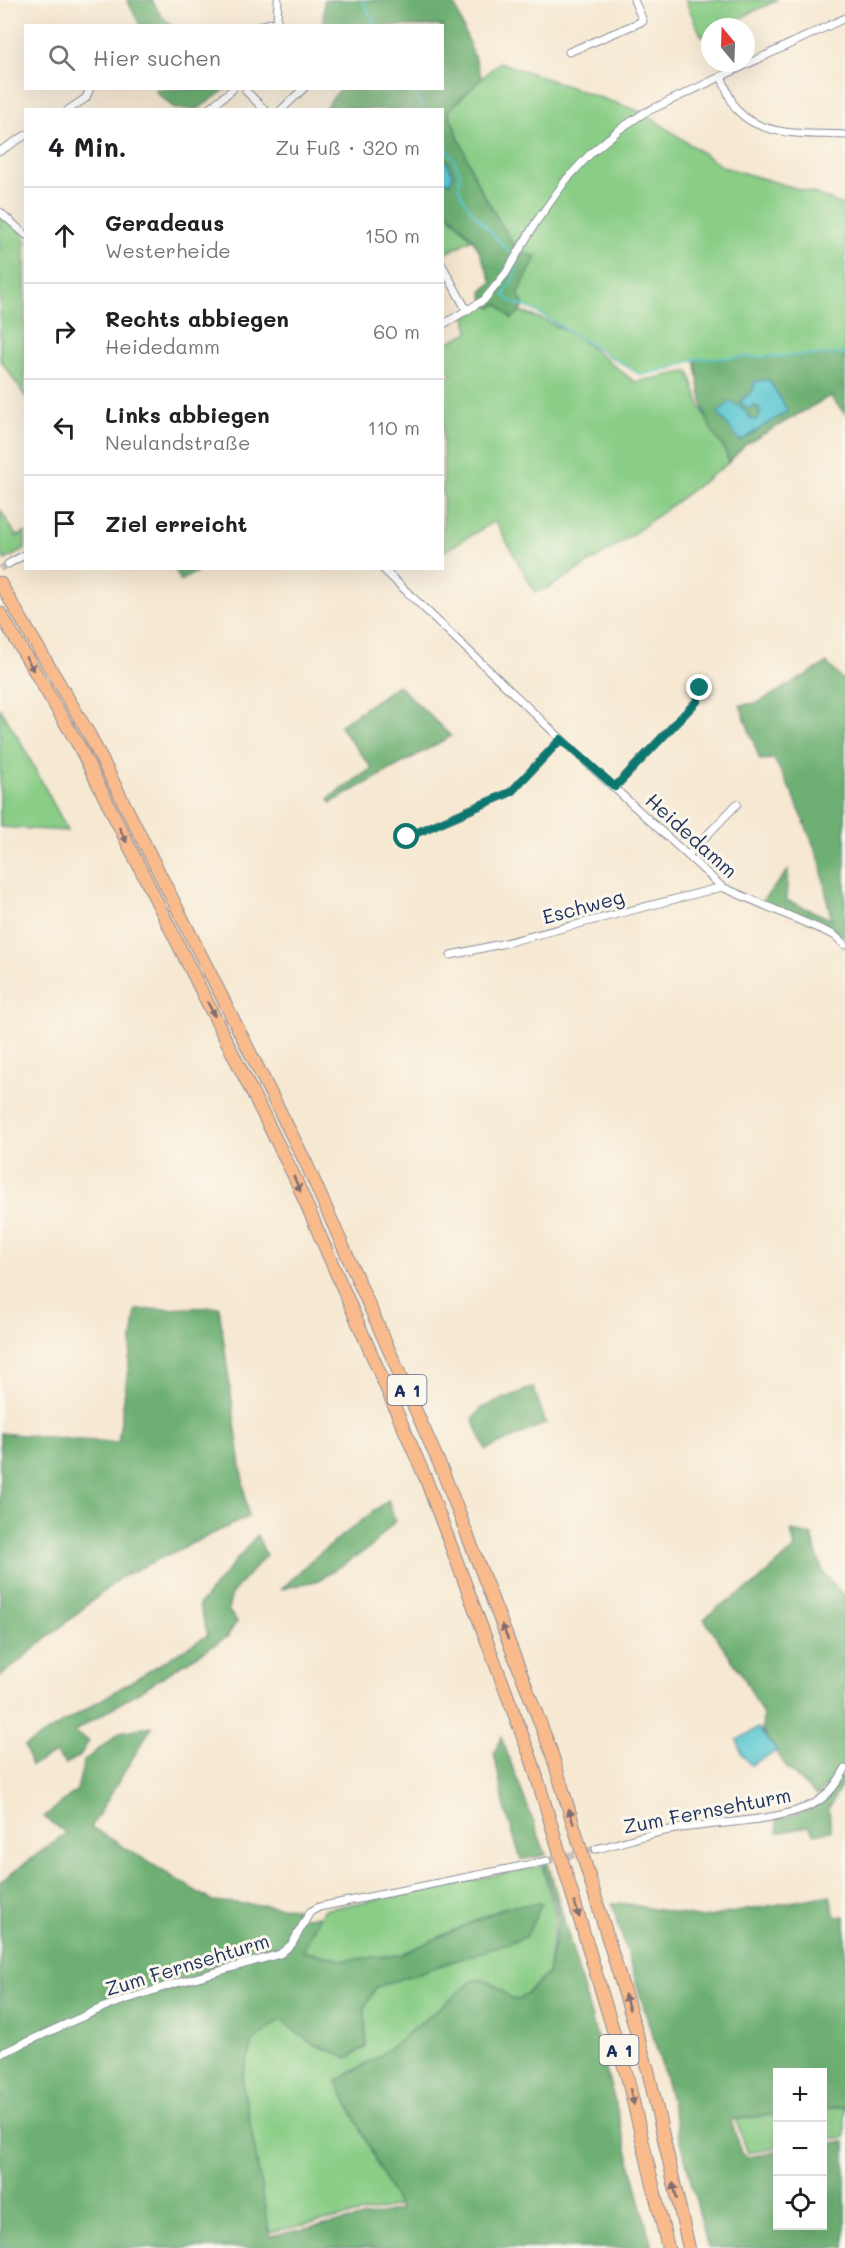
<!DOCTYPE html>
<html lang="de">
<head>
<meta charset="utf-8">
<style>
	:root { --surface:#fff; --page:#f2f2f2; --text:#202124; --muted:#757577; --line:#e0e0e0 }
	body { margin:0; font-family:Mali,sans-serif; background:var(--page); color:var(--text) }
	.controls { position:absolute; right:18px; bottom:18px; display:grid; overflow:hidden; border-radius:0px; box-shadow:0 6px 24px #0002 }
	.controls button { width:54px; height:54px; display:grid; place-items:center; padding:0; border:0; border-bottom:2px solid var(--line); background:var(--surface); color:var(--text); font:30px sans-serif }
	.compass { position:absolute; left:701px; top:18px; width:54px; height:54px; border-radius:50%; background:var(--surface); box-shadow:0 6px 24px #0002; rotate:341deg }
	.stop { position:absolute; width:18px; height:18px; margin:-14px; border:4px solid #0f766e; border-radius:50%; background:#fff }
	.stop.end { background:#0f766e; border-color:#fff; box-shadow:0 2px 6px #0008 }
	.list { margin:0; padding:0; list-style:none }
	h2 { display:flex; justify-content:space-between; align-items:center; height:78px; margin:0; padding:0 24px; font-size:26px }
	h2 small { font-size:20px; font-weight:400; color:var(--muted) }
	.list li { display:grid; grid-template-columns:39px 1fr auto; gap:18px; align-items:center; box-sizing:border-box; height:96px; padding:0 24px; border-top:2px solid var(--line) }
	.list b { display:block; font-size:22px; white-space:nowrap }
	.list p { margin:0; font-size:20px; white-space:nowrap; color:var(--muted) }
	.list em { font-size:20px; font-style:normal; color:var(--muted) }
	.icon { flex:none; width:33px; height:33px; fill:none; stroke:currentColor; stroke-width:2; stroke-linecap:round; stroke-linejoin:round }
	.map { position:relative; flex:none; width:845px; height:2248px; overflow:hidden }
	.search { position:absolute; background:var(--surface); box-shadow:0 6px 24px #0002; left:24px; top:24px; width:420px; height:66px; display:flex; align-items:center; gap:15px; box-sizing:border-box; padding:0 21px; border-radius:0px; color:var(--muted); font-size:22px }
	.panel { position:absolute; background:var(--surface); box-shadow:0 6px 24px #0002; left:24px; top:108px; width:420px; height:462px; border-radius:0px }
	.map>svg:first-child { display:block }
	.green { fill:#89cd86; stroke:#527e72; stroke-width:1.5 }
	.forest { fill:#6eb073; stroke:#447068; stroke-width:1.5; fill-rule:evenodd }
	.water { fill:#5bc8d2; stroke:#3b7c98; stroke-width:1.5 }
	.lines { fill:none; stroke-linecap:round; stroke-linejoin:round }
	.stream { stroke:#5bc8d2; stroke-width:2 }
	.street-tunnel { stroke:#cac3ba; stroke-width:7; stroke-dasharray:7 3.5; stroke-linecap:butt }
	.street-casing { stroke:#888c98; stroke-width:9 }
	.highway-casing { stroke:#888c98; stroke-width:14 }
	.street { stroke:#fff; stroke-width:7 }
	.highway { stroke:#fabb8c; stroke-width:12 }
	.oneway { fill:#7f6e73 }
	.route { stroke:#0f766e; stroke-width:8 }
	.labels { text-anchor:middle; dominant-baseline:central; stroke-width:6; stroke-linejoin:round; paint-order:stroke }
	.shield { fill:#fbf7ec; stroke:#5e6b89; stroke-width:1.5 }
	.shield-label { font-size:18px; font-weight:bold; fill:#1b2f5e }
	.street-label { font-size:20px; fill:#1b2f5e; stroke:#fbf7ec }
</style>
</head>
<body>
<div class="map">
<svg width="845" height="2248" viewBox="0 0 845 2248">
	<rect width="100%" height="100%" fill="#fbf7ec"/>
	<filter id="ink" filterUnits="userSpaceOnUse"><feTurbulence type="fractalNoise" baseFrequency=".0167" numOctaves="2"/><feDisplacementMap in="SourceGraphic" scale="12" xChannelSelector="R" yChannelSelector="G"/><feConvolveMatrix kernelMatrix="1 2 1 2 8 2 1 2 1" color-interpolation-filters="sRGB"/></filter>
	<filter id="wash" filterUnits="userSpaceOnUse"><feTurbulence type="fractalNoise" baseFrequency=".008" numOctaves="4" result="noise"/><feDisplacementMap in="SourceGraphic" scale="24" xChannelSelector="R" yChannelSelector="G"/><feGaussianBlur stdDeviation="1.35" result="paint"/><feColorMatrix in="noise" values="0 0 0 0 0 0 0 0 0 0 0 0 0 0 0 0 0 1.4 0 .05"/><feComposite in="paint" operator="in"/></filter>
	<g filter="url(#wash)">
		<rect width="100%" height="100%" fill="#f6e8d1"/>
		<g class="green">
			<path d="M685 0H777L722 27H710V33L702 37Z"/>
			<path d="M499 62 644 113 723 167 816 194 845 206V354L695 359 672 368 641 375 580 339 635 382 689 371C693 383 696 396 701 407 707 424 728 447 728 463L618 545 550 587 535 592 495 521 443 552V382L452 373 443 367V345L469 332 466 316 497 295 514 309 544 320 578 337 532 309 524 306 518 293V253L478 185 448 111Z"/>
			<path d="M442 207 472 239 443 255H442Z"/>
			<path d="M0 212 25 235V396L0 359Z"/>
			<path d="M0 510 17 537 25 532V549L5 560 0 552Z"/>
			<path d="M0 709 19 739 68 831 0 827Z"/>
			<path d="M542 1866 556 1916 548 1974 519 2000 512 1999 490 1981 474 1980 381 2055 337 2081 399 2206 269 2232 242 2079 252 2042 280 2020 310 2042 347 2058 366 2047 365 2007 376 1987 526 1937 542 1903 506 1907 400 1955 343 1960 302 1951 323 1910Z"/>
			<path d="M845 2107V2137L823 2140V2109Z"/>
			<path d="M777 2114V2148L748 2153 735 2119Z"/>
		</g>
		<g class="forest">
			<path d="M127 0H152L161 16 172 25H140Z"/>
			<path d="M324 0H453L482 78 448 111 478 185 518 253 537 256 518 293 524 306 512 319 498 304 491 308 484 300 482 292 492 282 479 250 472 238 443 207V180L450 183 448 162 443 159 442 110 324 109 340 89 442 88V26H323Z"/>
			<path d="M155 89H226L198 109H175L158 94Z"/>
			<path d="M845 354V414L830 396 746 444 728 463C728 449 717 441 711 429 701 408 699 381 695 359ZM769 380 788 411 740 441 750 419 756 420 760 416V409L740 401 753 390 755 381Z"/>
			<path d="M175 569H202L180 581Z"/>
			<path d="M827 663 845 682V938L833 930 761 902 788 871 786 900 831 919 820 861 794 797 774 759 760 760 740 705 758 703Z"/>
			<path d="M398 685 451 736 331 803 329 798 372 768 339 726Z"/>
			<path d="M219 1307 248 1517 121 1577 0 1677V1433L118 1443 136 1310Z"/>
			<path d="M533 1387 546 1423 486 1450 473 1419 481 1408Z"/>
			<path d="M388 1500 395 1521 371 1547 319 1580 282 1589 310 1561Z"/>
			<path d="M791 1531 812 1535C819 1566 821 1574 845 1596V1763L839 1774 817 1796 787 1768 762 1730 763 1715 743 1676 704 1619 721 1605 754 1585 795 1548Z"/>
			<path d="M257 1535 266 1555 232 1593 228 1610 237 1621 227 1637 74 1732 89 1741 79 1757 65 1764 56 1753 31 1766 25 1746 208 1635 199 1605Z"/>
			<path d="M152 1726 91 1827 212 1901 295 1908 297 1917 320 1916 303 1951 343 1960 400 1955 506 1907 542 1903 526 1937 376 1987 365 2007 366 2046 347 2058 310 2042 280 2020 253 2042 242 2079 270 2236 400 2210 337 2081 381 2055 474 1980 489 1981 512 1999 519 2000 548 1974 559 1916 543 1865 548 1863 615 2102 652 2248H0V1882L66 1833 44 1817 77 1790 84 1761 120 1732Z"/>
			<path d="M501 1737 546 1855 521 1860 505 1808 494 1753Z"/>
			<path d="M845 1773V1780L829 1808 831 1831 815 1834 809 1826 778 1833 777 1819C815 1810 823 1806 845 1773Z"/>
			<path d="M830 1895 835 1917 845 1916V2107L823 2109 822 2072H778L777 2114 731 2120 741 2153 748 2157 777 2152 778 2226H822L823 2145 845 2141V2248H708L663 2070 612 1904H627L702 1918Z"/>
		</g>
		<g class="water">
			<path d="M443 159 447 162 453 175 450 183 443 180Z"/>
			<path d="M769 380 788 411 740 441 718 413 730 402C740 405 747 410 750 419L756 420 760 416V409L754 405 749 409 740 402 753 390 755 381Z"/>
			<path d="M758 1728 777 1751 751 1765 741 1753 737 1740Z"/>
		</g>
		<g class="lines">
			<g class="stream">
				<path d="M362 0 376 26"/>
				<path d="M412 88 424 110"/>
				<path d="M442 141C448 151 458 163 460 175 461 180 458 185 459 189 466 210 495 235 510 253"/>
				<path d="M517 262 515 275 504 295 512 302 532 309 641 375 672 368 695 359 845 354"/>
			</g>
		</g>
	</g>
	<g filter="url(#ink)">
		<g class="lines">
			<g class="street-tunnel">
				<path d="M0 569 8 564"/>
				<path d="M547 1861 596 1849"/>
			</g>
			<g class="street-casing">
				<g id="street">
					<path d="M260 26 277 21 278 0"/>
					<path d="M569 52 643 21 634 0"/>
					<path d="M721 76C726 87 730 101 737 110 762 138 810 133 845 135"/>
					<path d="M246 91 265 110"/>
					<path d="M68 110 86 98 90 88"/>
					<path d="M207 110 232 90"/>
					<path d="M281 110 304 88"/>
					<path d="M0 151 26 135"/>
					<path d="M0 212 26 235"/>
					<path d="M442 265 467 311"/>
					<path d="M442 325 484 300 506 273 536 222 566 180 591 153 620 129 644 113 845 18"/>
					<path d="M8 564 26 554"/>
					<path d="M382 568 561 739 722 887 834 935 845 945"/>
					<path d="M615 787 697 701 701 688"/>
					<path d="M407 837 511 792 561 739"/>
					<path d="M688 855 737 804"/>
					<path d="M451 955 501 944 722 887"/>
					<path d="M596 1849C622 1843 648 1833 676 1829 715 1822 781 1822 815 1803 828 1796 838 1782 845 1769"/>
					<path d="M0 2054 104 2007 170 1985 280 1954 292 1944 310 1912 319 1907 547 1861"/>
				</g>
			</g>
			<g class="highway-casing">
				<g id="highway">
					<path d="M0 583 89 734 307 1165 443 1472 551 1751 648 2070 689 2248"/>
					<path d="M0 613 79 746 294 1176 425 1477 532 1761 627 2076 668 2248"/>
				</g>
			</g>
			<use href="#street" class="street"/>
			<use href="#highway" class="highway"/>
		</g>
		<defs><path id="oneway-solid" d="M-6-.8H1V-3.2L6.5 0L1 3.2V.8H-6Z" transform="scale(1.5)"/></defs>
		<g class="oneway">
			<use href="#oneway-solid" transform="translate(30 664) rotate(59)"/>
			<use href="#oneway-solid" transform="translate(123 835) rotate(63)"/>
			<use href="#oneway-solid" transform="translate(211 1009) rotate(63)"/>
			<use href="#oneway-solid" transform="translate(297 1184) rotate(66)"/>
			<use href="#oneway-solid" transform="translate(505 1632) rotate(-111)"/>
			<use href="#oneway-solid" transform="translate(571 1816) rotate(-107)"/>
			<use href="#oneway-solid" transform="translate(577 1910) rotate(73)"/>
			<use href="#oneway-solid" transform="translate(627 2002) rotate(-107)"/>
			<use href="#oneway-solid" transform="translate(632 2097) rotate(76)"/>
			<use href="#oneway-solid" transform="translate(675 2191) rotate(-103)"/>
		</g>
	</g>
	<g class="lines" filter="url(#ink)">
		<path class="route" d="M407 837 511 792 561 739 615 787 697 701 700 688"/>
	</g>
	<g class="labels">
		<g class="shield">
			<rect x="387.5" y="1375" width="39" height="30" rx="4.5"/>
			<rect x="599.5" y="2035" width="39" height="30" rx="4.5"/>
		</g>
		<g class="shield-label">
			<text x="407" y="1390">A 1</text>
			<text x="619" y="2050">A 1</text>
		</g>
		<g class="street-label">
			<text transform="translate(692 835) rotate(42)">Heidedamm</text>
			<text transform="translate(583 906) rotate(-15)">Eschweg</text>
			<text transform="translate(707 1810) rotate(-11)">Zum Fernsehturm</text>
			<text transform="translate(187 1964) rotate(-17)">Zum Fernsehturm</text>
		</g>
	</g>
</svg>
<div class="controls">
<button>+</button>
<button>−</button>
<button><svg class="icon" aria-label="locate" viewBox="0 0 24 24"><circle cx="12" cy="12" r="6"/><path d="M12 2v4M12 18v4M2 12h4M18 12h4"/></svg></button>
</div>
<svg class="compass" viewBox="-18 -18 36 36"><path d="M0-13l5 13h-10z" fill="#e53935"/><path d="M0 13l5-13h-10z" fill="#757577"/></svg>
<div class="stop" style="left:407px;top:837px"></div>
<div class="stop end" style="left:700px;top:688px"></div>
<div class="search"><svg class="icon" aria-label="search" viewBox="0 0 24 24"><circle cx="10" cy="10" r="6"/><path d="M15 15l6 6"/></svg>Hier suchen</div>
<section class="panel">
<h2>4 Min.<small>Zu Fuß · 320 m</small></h2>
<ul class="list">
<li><svg class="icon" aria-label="ahead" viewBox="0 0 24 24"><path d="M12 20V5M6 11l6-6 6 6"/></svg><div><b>Geradeaus</b><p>Westerheide</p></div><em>150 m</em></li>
<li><svg class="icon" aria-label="right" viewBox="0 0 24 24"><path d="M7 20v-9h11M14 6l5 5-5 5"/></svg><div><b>Rechts abbiegen</b><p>Heidedamm</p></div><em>60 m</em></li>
<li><svg class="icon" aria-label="left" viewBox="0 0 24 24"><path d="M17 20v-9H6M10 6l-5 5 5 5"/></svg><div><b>Links abbiegen</b><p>Neulandstraße</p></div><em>110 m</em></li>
<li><svg class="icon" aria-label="arrive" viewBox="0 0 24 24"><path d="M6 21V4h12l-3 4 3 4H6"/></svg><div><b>Ziel erreicht</b></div></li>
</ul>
</section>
</div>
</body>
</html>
